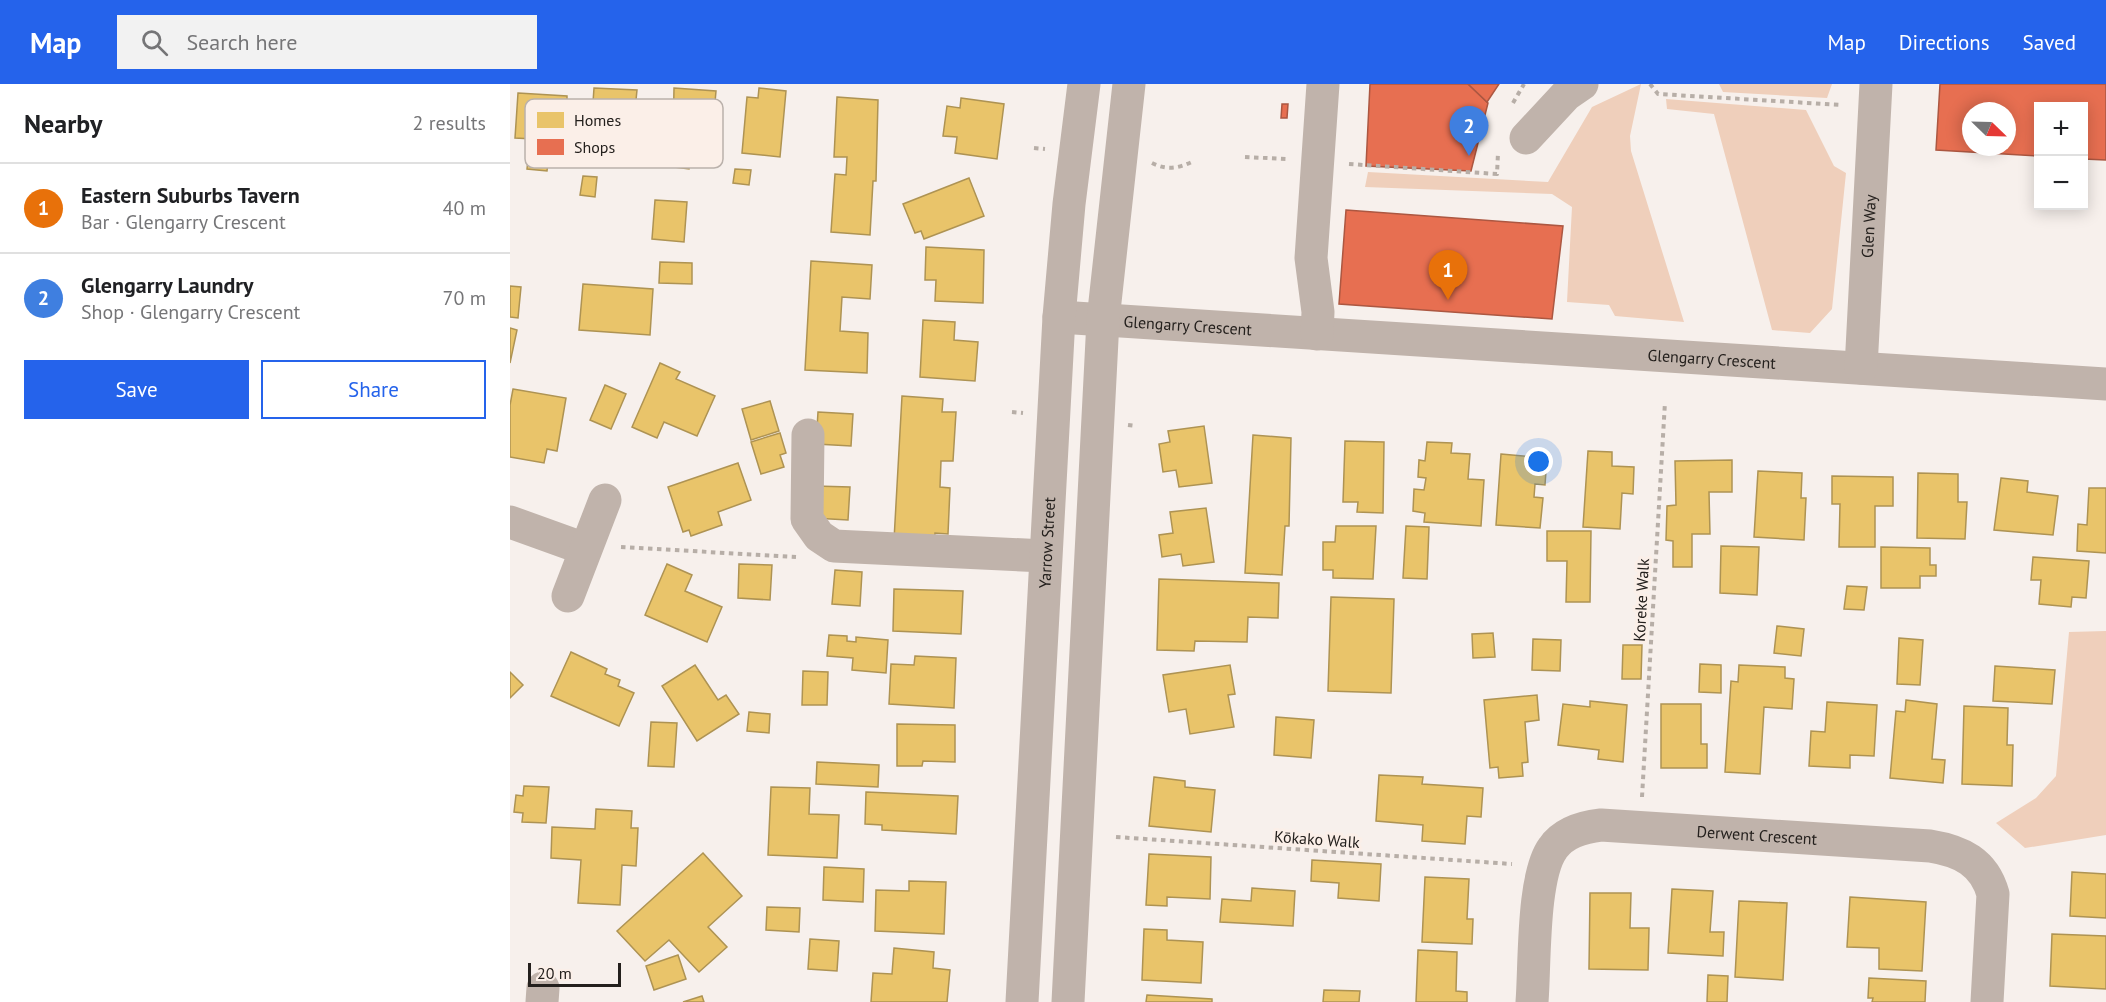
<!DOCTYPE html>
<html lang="en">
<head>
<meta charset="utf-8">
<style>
	:root { --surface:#fff; --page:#f2f2f2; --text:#202124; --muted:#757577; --line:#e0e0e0; --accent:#2563eb }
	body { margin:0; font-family:"PT Sans",sans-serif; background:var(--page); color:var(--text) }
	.controls { position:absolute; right:18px; top:18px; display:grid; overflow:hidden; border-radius:0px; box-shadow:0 3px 15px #0003 }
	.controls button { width:54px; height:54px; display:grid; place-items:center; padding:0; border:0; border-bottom:2px solid var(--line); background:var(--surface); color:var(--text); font:30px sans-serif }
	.compass { position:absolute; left:1452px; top:18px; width:54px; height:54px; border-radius:50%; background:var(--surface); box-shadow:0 3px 15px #0003; rotate:113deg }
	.scale { position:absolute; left:18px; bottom:15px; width:93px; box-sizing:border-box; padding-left:6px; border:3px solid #24201d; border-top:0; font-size:16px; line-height:21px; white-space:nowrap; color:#24201d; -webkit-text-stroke:4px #fbefe8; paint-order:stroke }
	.you { position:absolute; left:1029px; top:378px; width:21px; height:21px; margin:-15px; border:4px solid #fff; border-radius:50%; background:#1a73e8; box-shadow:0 0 0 9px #1a73e833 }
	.badge { display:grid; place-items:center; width:39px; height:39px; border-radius:50%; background:var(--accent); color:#fff; font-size:20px; font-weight:700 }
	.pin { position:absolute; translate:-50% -50px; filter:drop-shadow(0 2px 3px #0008) }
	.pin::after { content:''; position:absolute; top:32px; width:21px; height:18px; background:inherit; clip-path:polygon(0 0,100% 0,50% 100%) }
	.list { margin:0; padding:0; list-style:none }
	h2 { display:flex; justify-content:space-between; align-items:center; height:78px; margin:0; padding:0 24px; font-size:26px }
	h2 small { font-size:20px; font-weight:400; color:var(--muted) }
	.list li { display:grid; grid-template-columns:39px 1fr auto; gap:18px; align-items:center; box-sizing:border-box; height:90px; padding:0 24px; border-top:2px solid var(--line) }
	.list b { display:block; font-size:22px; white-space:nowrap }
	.list p { margin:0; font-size:20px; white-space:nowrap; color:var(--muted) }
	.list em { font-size:20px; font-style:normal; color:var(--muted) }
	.actions { display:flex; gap:12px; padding:18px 24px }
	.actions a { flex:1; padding:14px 0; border:2px solid var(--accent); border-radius:0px; text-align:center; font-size:21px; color:var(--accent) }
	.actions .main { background:var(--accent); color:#fff }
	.icon { flex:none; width:33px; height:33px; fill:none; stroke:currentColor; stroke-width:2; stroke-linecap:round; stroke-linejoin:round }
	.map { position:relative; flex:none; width:1596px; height:918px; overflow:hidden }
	header { display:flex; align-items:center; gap:36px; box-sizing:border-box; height:84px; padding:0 30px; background:var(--accent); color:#fff }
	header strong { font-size:28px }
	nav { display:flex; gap:33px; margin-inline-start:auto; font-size:21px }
	.search { width:420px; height:54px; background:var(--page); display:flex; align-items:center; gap:15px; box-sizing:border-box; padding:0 21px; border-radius:0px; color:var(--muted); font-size:22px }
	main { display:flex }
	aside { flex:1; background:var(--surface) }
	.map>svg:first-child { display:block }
	.green { fill:#efcfbb }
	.homes { fill:#e9c46a; stroke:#ae9353; stroke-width:1.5 }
	.shops { fill:#e76f51; stroke:#ac5741; stroke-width:1.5; fill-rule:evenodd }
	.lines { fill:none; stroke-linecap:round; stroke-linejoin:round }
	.path { stroke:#b7aea7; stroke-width:4; stroke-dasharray:4.5 4.5; stroke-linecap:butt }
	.minor { stroke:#c0b3ab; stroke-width:33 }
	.labels { text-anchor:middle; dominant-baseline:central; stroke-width:6; stroke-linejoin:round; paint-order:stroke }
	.street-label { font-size:16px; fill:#24201d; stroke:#fbefe8 }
	.key { fill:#fbefe8; stroke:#bab1ab; stroke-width:1.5 }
	.key-label { font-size:16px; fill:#24201d }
</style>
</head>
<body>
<header>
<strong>Map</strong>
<div class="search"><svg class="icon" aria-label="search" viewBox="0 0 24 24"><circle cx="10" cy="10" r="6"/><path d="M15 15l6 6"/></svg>Search here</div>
<nav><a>Map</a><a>Directions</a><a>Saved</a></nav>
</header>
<main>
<aside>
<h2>Nearby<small>2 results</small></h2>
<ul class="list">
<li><span class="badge" style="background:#e8710a">1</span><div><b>Eastern Suburbs Tavern</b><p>Bar · Glengarry Crescent</p></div><em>40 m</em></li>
<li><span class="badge" style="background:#3f7fe0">2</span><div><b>Glengarry Laundry</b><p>Shop · Glengarry Crescent</p></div><em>70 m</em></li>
</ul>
<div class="actions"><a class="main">Save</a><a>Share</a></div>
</aside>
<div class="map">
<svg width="1596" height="918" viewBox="0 0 1596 918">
	<rect width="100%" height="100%" fill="#f7f0ec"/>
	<g class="green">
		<path d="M1131 0 1120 52 1121 67 1174 238 1105 232 1099 221 1057 218 1062 123 1042 110 855 103 858 88 1038 98 1082 23Z"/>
		<path d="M1209 0H1322L1317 14 1213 8Z"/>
		<path d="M1156 15 1296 26 1324 82 1336 89 1322 225 1300 249 1262 246 1204 30 1157 25Z"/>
		<path d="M1596 547V751L1515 764 1486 739 1526 714 1546 692 1559 548Z"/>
	</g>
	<g class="homes">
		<path d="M84 4 127 6 126 16 138 17 136 43 122 42 119 78 92 75 93 61H80Z"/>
		<path d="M164 4 206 7 200 75 180 73 179 85 157 82 160 57H163Z"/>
		<path d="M249 4 276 7 270 73 232 69 237 13 248 14Z"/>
		<path d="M8 9 57 12V22H65L63 57 5 54Z"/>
		<path d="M327 13 368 16 366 97H363L360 151 321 148 325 90 336 91 337 73H324Z"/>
		<path d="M451 14 494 20 487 75 445 69 447 53 433 52 437 22 450 24Z"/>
		<path d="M19 67 39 69 37 87 17 85Z"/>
		<path d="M225 85 241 86 239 101 223 99Z"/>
		<path d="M73 92 87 93 85 113 70 111Z"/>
		<path d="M459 94 474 132 414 155 411 147 405 149 393 120Z"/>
		<path d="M145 116 177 118 174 158 142 155Z"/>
		<path d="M416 163 474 166 473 219 425 217 426 196H415Z"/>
		<path d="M301 177 362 181 360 215 332 213 330 247 358 249 357 289 295 286Z"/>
		<path d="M150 178 182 179V200L149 199Z"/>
		<path d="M73 200 143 205 140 251 69 246Z"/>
		<path d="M0 202 11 203 8 234 0 233Z"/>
		<path d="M413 236 445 238 444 256 468 258 465 297 410 293Z"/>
		<path d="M0 244 7 246 0 279Z"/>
		<path d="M150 279 170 288 166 295 205 312 187 352 154 338 147 354 122 343Z"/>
		<path d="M95 301 116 310 101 345 80 336Z"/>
		<path d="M3 305 56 314 47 367 37 365 34 379 0 373V321Z"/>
		<path d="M392 312 433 315 432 328H446L443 377H431L430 403 440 404 438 450 425 449 424 458 384 456Z"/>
		<path d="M260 317 269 347 241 356 232 325Z"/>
		<path d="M308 328 343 330 341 362 306 360Z"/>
		<path d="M694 342 702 399 669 403 666 386 653 388 649 360 660 358 658 347Z"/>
		<path d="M270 349 276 369 270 371 274 383 251 390 241 358Z"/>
		<path d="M743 351 781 354 779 442H775L772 491 735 489Z"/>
		<path d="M835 357 874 358 873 429 847 428 848 418H833Z"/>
		<path d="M917 358 942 359 941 369 960 370 958 395 974 396 971 442 914 438 915 429 903 427 904 405 914 406 916 394 908 393 909 376 915 377Z"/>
		<path d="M1078 367 1102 368V382L1124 383 1123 410 1112 409 1110 445 1073 443Z"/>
		<path d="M991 370 1037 374 1035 401 1025 400 1024 413 1033 414 1030 444 986 441Z"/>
		<path d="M1222 376V408H1199L1200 450H1182V483H1163V457L1156 456 1157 422 1166 421 1165 377Z"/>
		<path d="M228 379 241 416 208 428 212 441 181 452 179 446 173 448 158 403Z"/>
		<path d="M1248 387 1292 389 1291 414H1296L1294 456 1244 453Z"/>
		<path d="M1408 389 1448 390V418H1457L1455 455 1407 454Z"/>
		<path d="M1322 392 1383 393V422H1365V463H1329L1330 420H1322Z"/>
		<path d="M1491 394 1518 397 1517 408 1548 412 1543 451 1484 446Z"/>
		<path d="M305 402 340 403 338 436 303 434Z"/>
		<path d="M1579 404H1596V469L1567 467 1568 440 1577 441Z"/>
		<path d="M696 424 704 478 673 482 671 470 652 473 649 451 663 449 660 428Z"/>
		<path d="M826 442H866L863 495 823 494V486H813V458H825Z"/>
		<path d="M896 442 919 443 917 495 893 494Z"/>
		<path d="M1037 447H1081L1080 518H1056L1057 477H1037Z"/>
		<path d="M1211 462 1249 463 1247 511 1210 509Z"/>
		<path d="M1371 463 1420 464V481H1426V492H1410V504H1371Z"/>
		<path d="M1523 473 1579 477 1576 514 1562 513 1561 523 1529 520 1531 496H1521Z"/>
		<path d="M157 480 182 491 175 507 212 523 197 558 135 531Z"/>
		<path d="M229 480 262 481 260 516 228 514Z"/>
		<path d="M325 486 352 488 350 522 322 520Z"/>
		<path d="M649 495 769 499 768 534 738 533 737 558 685 557 684 567 647 566Z"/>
		<path d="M1337 502 1357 503 1354 526 1334 525Z"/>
		<path d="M384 505 453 507 451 550 383 547Z"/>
		<path d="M821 513 884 515 881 609 818 607Z"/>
		<path d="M1267 542 1294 545 1291 572 1264 569Z"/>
		<path d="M983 549 985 573 963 574 962 550Z"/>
		<path d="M319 551 337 552V557L346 558V553L378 556 376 589 342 586 343 574 317 572Z"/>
		<path d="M1389 554 1413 556 1410 601 1387 600Z"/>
		<path d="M1023 555 1051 556 1050 587 1022 586Z"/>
		<path d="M1113 561H1132L1131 595H1112Z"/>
		<path d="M61 568 97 585 95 590 110 596 108 602 124 609 109 642 41 612Z"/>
		<path d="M405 572 446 574 444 624 379 620 381 580 404 581Z"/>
		<path d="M1190 580 1211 581V609L1189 608Z"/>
		<path d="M185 581 208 616 216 611 229 630 187 657 152 602Z"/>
		<path d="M720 581 725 610 718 611 724 643 680 650 676 625 659 628 653 591Z"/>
		<path d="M1229 581 1275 583V594L1284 595 1282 625 1254 623 1250 690 1215 688 1221 597 1228 598Z"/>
		<path d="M1485 582 1545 586 1542 620 1483 617Z"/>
		<path d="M293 587 318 588 317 621H292Z"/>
		<path d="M0 588 13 601 0 614Z"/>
		<path d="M1027 611 1029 636 1015 638 1018 678 1012 679 1013 692 989 694 988 683 980 684 974 616Z"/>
		<path d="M1396 616 1427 620 1422 675 1435 676 1433 699 1380 694 1386 627 1395 628Z"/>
		<path d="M1080 617 1117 621 1113 678 1088 675 1089 666 1048 661 1053 620 1080 623Z"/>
		<path d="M1317 618 1367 621 1364 672 1340 671V684L1299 682 1301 647 1315 648Z"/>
		<path d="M1151 620H1191V660H1197V684H1151Z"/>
		<path d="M1454 622 1498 624 1497 661H1503L1502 702 1452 700Z"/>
		<path d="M239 628 260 630 259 649 237 647Z"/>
		<path d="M766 633 804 636 801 674 764 671Z"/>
		<path d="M141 638 167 639 164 683 138 682Z"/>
		<path d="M387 640 445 641V678L413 677 412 682H387Z"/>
		<path d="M307 678 369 681 368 703 306 700Z"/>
		<path d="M869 691 913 693 912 700 973 704 971 733 957 732 955 760 912 757 913 741 866 737Z"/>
		<path d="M644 693 675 697V703L705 706 701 748 639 742Z"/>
		<path d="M14 702 39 703 36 739 12 738 13 729 4 728 6 711 13 712Z"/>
		<path d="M261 703 300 704 299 730 329 731 327 774 258 771Z"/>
		<path d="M356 708 448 712 446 750 372 746V741L355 740Z"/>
		<path d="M86 725 122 727 121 744H128L126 782 112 781 110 821 68 819 71 776 41 774 42 743 85 745Z"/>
		<path d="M193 769 232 812 198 843 217 863 189 888 159 856 135 877 107 847Z"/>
		<path d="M639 770 701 773 700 815 657 813V822L636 821Z"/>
		<path d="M802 776 871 780 869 817 828 814 829 799 801 797Z"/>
		<path d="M314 783 354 785 353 818 313 816Z"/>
		<path d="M1562 788 1596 790V834L1560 832Z"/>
		<path d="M915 793 959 795 957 835H963L962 860 912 858Z"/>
		<path d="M399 797 436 798 434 850 365 847 366 806 399 807Z"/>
		<path d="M742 804 785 807 783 842 710 838 712 815 741 817Z"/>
		<path d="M1162 805 1203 807 1200 848H1214L1213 872 1158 869Z"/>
		<path d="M1080 809H1121L1120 844H1139L1138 886 1079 885Z"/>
		<path d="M1340 813 1416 818 1412 887 1369 885V864L1337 863Z"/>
		<path d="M1229 817 1277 819 1273 896 1225 893Z"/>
		<path d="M257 823 290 824 289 848 256 846Z"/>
		<path d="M634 845 657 846V856L693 858 691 899 632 896Z"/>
		<path d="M1542 850 1596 852V905L1540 902Z"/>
		<path d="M300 855 329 857 327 887 298 885Z"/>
		<path d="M384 864 424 868 423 884 440 886 437 918H361L363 889 382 890Z"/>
		<path d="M908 866 947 868 946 907 957 908V918H906Z"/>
		<path d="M168 871 176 895 144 906 136 882Z"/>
		<path d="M1198 891 1218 892 1217 918H1197Z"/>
		<path d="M1359 894 1416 897 1415 918H1362L1363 914H1358Z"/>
		<path d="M814 906 850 907 849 918H813Z"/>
		<path d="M637 911 702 915V918H636Z"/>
		<path d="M192 912 194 918H173Z"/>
	</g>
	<g class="shops">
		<path d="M860 0H958L978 19 961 87 856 82Z"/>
		<path d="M958 0H989L977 18Z"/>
		<path d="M1430 0H1596V76L1574 75V22H1528V72L1426 66ZM1461 27H1497V63H1461Z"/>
		<path d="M772 20H778L777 34H771Z"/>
		<path d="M836 126 1053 142 1042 235 829 220Z"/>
	</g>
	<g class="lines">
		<g class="path">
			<path d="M1140 0 1148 10 1332 21"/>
			<path d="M1003 19 1014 0"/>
			<path d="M524 64 535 65"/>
			<path d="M735 73 776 75"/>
			<path d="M642 79C658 87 669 84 684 77"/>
			<path d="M839 80 987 90 988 69"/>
			<path d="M502 328 513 329"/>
			<path d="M618 341 626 342"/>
			<path d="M111 463 286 473"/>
			<path d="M1132 713 1155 318"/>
			<path d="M606 753 1002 780"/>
		</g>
		<g class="minor">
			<path d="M1016 54 1056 11 1072 0"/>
			<path id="s1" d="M549 233 1596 300"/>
			<path d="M807 250 808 228 801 174 813 0"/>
			<path id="s2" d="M1351 284 1366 0"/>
			<path d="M298 351 297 435 309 452 324 462 535 472"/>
			<path d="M0 438 75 465"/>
			<path d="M58 512 95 416"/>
			<path d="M32 918 33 904"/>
			<path id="s3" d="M512 918 549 233 559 120 574 0"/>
			<path d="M558 918 593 236 619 0"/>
			<path id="s4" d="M1022 918C1025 881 1022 792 1043 764 1054 748 1073 743 1091 741L1420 762C1451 767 1474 778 1483 810L1477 918"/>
		</g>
	</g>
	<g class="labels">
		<g class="street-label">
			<text stroke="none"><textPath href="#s2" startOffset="142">Glen Way</textPath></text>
			<text stroke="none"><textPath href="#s1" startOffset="129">Glengarry Crescent</textPath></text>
			<text stroke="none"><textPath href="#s1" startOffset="654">Glengarry Crescent</textPath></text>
			<text stroke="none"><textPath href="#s3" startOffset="460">Yarrow Street</textPath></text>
			<text transform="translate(1131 516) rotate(-87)">Koreke Walk</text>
			<text stroke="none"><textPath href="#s4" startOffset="368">Derwent Crescent</textPath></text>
			<text transform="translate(807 755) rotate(4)">Kōkako Walk</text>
		</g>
	</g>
	<rect x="15" y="15" width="198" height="69" rx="9" class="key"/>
	<rect x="27" y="28" width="27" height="16" fill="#e9c46a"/>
	<rect x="27" y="55" width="27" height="16" fill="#e76f51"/>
	<g class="key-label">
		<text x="64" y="42">Homes</text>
		<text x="64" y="69">Shops</text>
	</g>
</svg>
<div class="controls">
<button>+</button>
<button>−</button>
</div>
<svg class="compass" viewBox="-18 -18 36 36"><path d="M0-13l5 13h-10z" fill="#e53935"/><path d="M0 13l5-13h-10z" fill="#757577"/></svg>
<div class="scale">20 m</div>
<div class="you"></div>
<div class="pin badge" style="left:938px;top:216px;background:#e8710a">1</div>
<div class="pin badge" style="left:959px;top:72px;background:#3f7fe0">2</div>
</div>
</main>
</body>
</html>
